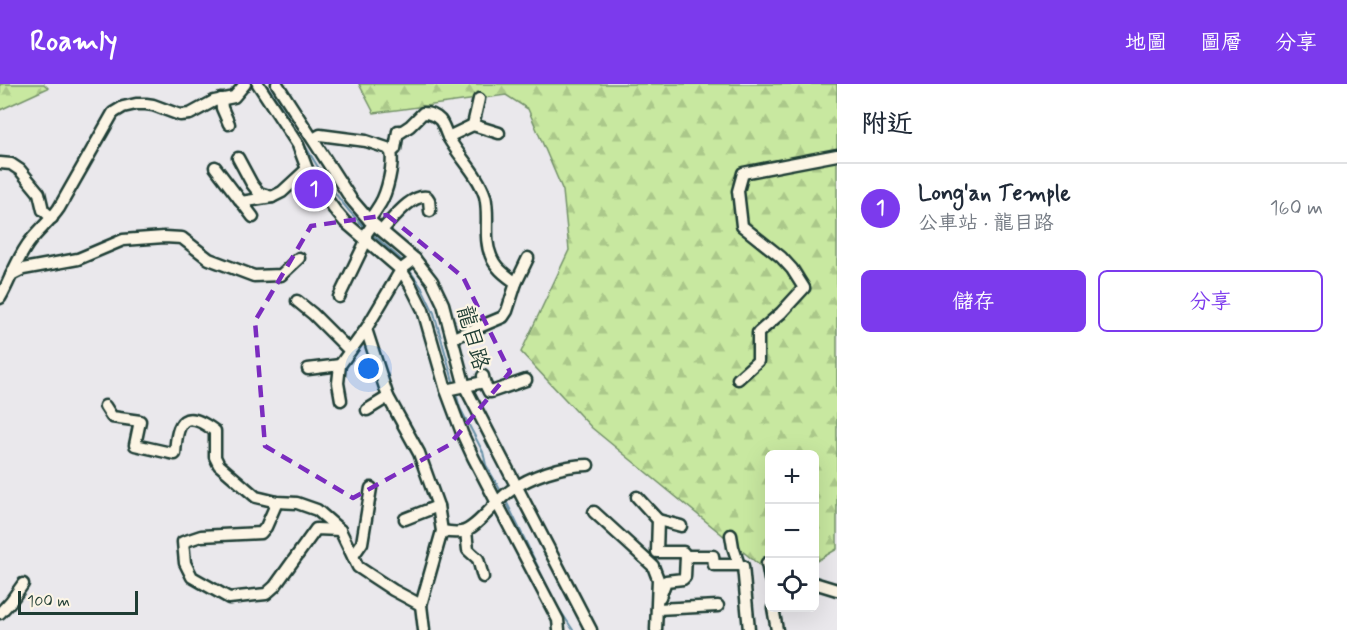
<!DOCTYPE html>
<html lang="zh-TW">
<head>
<meta charset="utf-8">
<style>
	:root { --surface:#fff; --page:#f2f2f3; --text:#1f2937; --muted:#747a83; --line:#e0e1e3; --accent:#7c3aed }
	body { margin:0; font-family:Mynerve,"LXGW WenKai TC",sans-serif; background:var(--page); color:var(--text) }
	.controls { position:absolute; right:18px; bottom:18px; display:grid; overflow:hidden; border-radius:9px; box-shadow:0 6px 24px #0002 }
	.controls button { width:54px; height:54px; display:grid; place-items:center; padding:0; border:0; border-bottom:2px solid var(--line); background:var(--surface); color:var(--text); font:30px sans-serif }
	.scale { position:absolute; left:18px; bottom:15px; width:120px; box-sizing:border-box; padding-left:6px; border:3px solid #1f3d34; border-top:0; font-size:16px; line-height:21px; white-space:nowrap; color:#1f3d34; -webkit-text-stroke:4px #fcf5e5; paint-order:stroke }
	.you { position:absolute; left:369px; top:285px; width:21px; height:21px; margin:-15px; border:4px solid #fff; border-radius:50%; background:#1a73e8; box-shadow:0 0 0 9px #1a73e833 }
	.badge { display:grid; place-items:center; width:39px; height:39px; border-radius:50%; background:var(--accent); color:#fff; font-size:20px; font-weight:700 }
	.pin { position:absolute; translate:-50% -50%; border:3px solid #fff; box-shadow:0 2px 6px #0006 }
	.list { margin:0; padding:0; list-style:none }
	h2 { display:flex; justify-content:space-between; align-items:center; height:78px; margin:0; padding:0 24px; font-size:26px }
	h2 small { font-size:20px; font-weight:400; color:var(--muted) }
	.list li { display:grid; grid-template-columns:39px 1fr auto; gap:18px; align-items:center; box-sizing:border-box; height:90px; padding:0 24px; border-top:2px solid var(--line) }
	.list b { display:block; font-size:22px; white-space:nowrap }
	.list p { margin:0; font-size:20px; white-space:nowrap; color:var(--muted) }
	.list em { font-size:20px; font-style:normal; color:var(--muted) }
	.actions { display:flex; gap:12px; padding:18px 24px }
	.actions a { flex:1; padding:14px 0; border:2px solid var(--accent); border-radius:9px; text-align:center; font-size:21px; color:var(--accent) }
	.actions .main { background:var(--accent); color:#fff }
	.icon { flex:none; width:33px; height:33px; fill:none; stroke:currentColor; stroke-width:2; stroke-linecap:round; stroke-linejoin:round }
	.map { position:relative; flex:none; width:837px; height:546px; overflow:hidden }
	header { display:flex; align-items:center; gap:36px; box-sizing:border-box; height:84px; padding:0 30px; background:var(--accent); color:#fff }
	header strong { font-size:28px }
	nav { display:flex; gap:33px; margin-inline-start:auto; font-size:21px }
	main { display:flex }
	aside { flex:1; background:var(--surface) }
	.map>svg:first-child { display:block }
	.forest { fill:url(#forest-firs); stroke:#74926a; stroke-width:1.5 }
	.lines { fill:none; stroke-linecap:round; stroke-linejoin:round }
	.stream { stroke:#6992a8; stroke-width:2 }
	.minor-casing { stroke:#1f3d34; stroke-width:15 }
	.minor { stroke:#fcf5e5; stroke-width:10 }
	.marked { fill:none; stroke:#7b2cbf; stroke-width:4.5; stroke-dasharray:12 8; stroke-linejoin:round }
	.labels { text-anchor:middle; dominant-baseline:central; stroke-width:4.5; stroke-linejoin:round; paint-order:stroke }
	.street-label { font-size:22px; fill:#1f3d34; stroke:#fcf5e5 }
</style>
</head>
<body>
<header>
<strong>Roamly</strong>
<nav><a>地圖</a><a>圖層</a><a>分享</a></nav>
</header>
<main>
<div class="map">
<svg width="837" height="546" viewBox="0 0 837 546">
	<defs>
		<pattern id="forest-firs" width="22" height="20" patternUnits="userSpaceOnUse" patternTransform="scale(1.5)"><rect width="22" height="20" fill="#c8e8a0"/><path d="M5 1l3.5 6h-7zM16 11l3.5 6h-7z" fill="#abc88a"/></pattern>
	</defs>
	<rect width="100%" height="100%" fill="#eae8ec"/>
	<filter id="ink" filterUnits="userSpaceOnUse"><feTurbulence type="fractalNoise" baseFrequency=".0167" numOctaves="2"/><feDisplacementMap in="SourceGraphic" scale="12" xChannelSelector="R" yChannelSelector="G"/><feConvolveMatrix kernelMatrix="1 2 1 2 8 2 1 2 1" color-interpolation-filters="sRGB"/></filter>
	<g filter="url(#ink)">
		<g class="forest">
			<path d="M0 0H44L48 4 0 26Z"/>
			<path d="M359 0H837V465L815 478 814 370H770L769 489 592 344 521 268 569 166 563 107 528 25 506 11 374 29Z"/>
		</g>
		<g class="lines">
			<g class="stream">
				<path d="M266 0C300 45 325 109 367 145"/>
				<path d="M371 149 405 179"/>
				<path d="M408 184 422 204 434 229 454 300"/>
				<path d="M456 309 460 324 483 368 486 381 502 409"/>
				<path d="M506 417 556 520 573 546"/>
			</g>
			<g class="minor-casing">
				<g id="minor">
					<path d="M258 0 298 61 307 85 318 103 334 125 345 138 401 186 410 200 423 226 446 306 462 349 473 373 558 536 559 546"/>
					<path d="M277 0 351 115 369 136 415 175 432 197 443 220 465 303 591 546"/>
					<path d="M221 15 222 24 229 40"/>
					<path d="M479 15 473 41 499 49"/>
					<path d="M448 53 473 41"/>
					<path d="M313 55 320 51 366 57 387 64 391 68C394 80 387 109 380 120 377 125 373 131 369 136"/>
					<path d="M391 68 395 65 398 47 401 48 410 42 423 29C429 29 435 31 440 36 444 41 445 47 448 53 459 73 478 90 485 112 490 132 483 154 491 172 495 184 507 192 516 199"/>
					<path d="M238 74 252 100 259 109 272 113"/>
					<path d="M0 79 11 80 20 86 39 109 43 126 52 134"/>
					<path d="M215 83 253 133"/>
					<path d="M241 118 272 113 282 108 307 85"/>
					<path d="M382 146C393 135 411 110 427 113L429 116 430 127"/>
					<path d="M11 191 23 185 78 175 123 156 164 153 182 154 209 175 254 192 281 191 299 174"/>
					<path d="M339 213 366 157V150L373 140"/>
					<path d="M0 214C11 195 17 173 31 156 40 145 51 136 59 124L113 29 123 23 136 20H146L153 21 180 31 190 30 214 17 234 13 245 0"/>
					<path d="M297 217 313 230 350 267"/>
					<path d="M366 245 388 313 419 369 438 422 442 447 421 521 424 546"/>
					<path d="M453 254 503 233 507 227 516 199 528 174"/>
					<path d="M308 285 340 281"/>
					<path d="M483 292 484 298 489 308H491L526 296"/>
					<path d="M738 295 758 277V249L781 229 804 204 792 185 781 173 742 142 738 107 743 89 837 71"/>
					<path d="M446 306 484 298"/>
					<path d="M341 316 338 299 340 281 366 245 398 191 403 184 415 175"/>
					<path d="M105 322 112 333 140 337 135 361 175 370C177 336 184 324 215 347V373L219 381 256 413 277 418 297 419 317 426 340 446 358 483 393 506 421 521"/>
					<path d="M367 326 388 313"/>
					<path d="M637 413 658 436 657 468H683L686 472"/>
					<path d="M277 418 266 443 261 449 201 452 183 458 185 479 192 493 229 514 266 510 275 502 316 445 340 446"/>
					<path d="M594 428 653 482 658 495 656 546"/>
					<path d="M405 435 438 422"/>
					<path d="M658 436 681 442"/>
					<path d="M442 447C448 448 455 449 461 448 476 446 496 416 510 407 530 392 563 381 588 381"/>
					<path d="M466 447 468 466 478 475 483 493"/>
					<path d="M731 451 733 463 739 481 743 482 749 546"/>
					<path d="M353 472 362 459 371 404"/>
					<path d="M767 479 770 495"/>
					<path d="M814 499 837 506"/>
					<path d="M660 513 666 497 683 495 685 493 686 472H713L714 481H739"/>
					<path d="M773 524 777 546"/>
					<path d="M657 525 718 522"/>
					<path d="M0 529 11 517 23 500"/>
				</g>
			</g>
			<use href="#minor" class="minor"/>
		</g>
	</g>
	<path class="marked" d="M387 131 463 193 510 288 449 361 353 414 265 362 255 237 311 142Z"/>
	<g class="labels">
		<g class="street-label">
			<text transform="translate(472 254) rotate(74)">龍目路</text>
		</g>
	</g>
</svg>
<div class="controls">
<button>+</button>
<button>−</button>
<button><svg class="icon" aria-label="locate" viewBox="0 0 24 24"><circle cx="12" cy="12" r="6"/><path d="M12 2v4M12 18v4M2 12h4M18 12h4"/></svg></button>
</div>
<div class="scale">100 m</div>
<div class="you"></div>
<div class="pin badge" style="left:314px;top:105px">1</div>
</div>
<aside>
<h2>附近<small></small></h2>
<ul class="list">
<li><span class="badge">1</span><div><b>Long'an Temple</b><p>公車站 · 龍目路</p></div><em>160 m</em></li>
</ul>
<div class="actions"><a class="main">儲存</a><a>分享</a></div>
</aside>
</main>
</body>
</html>
